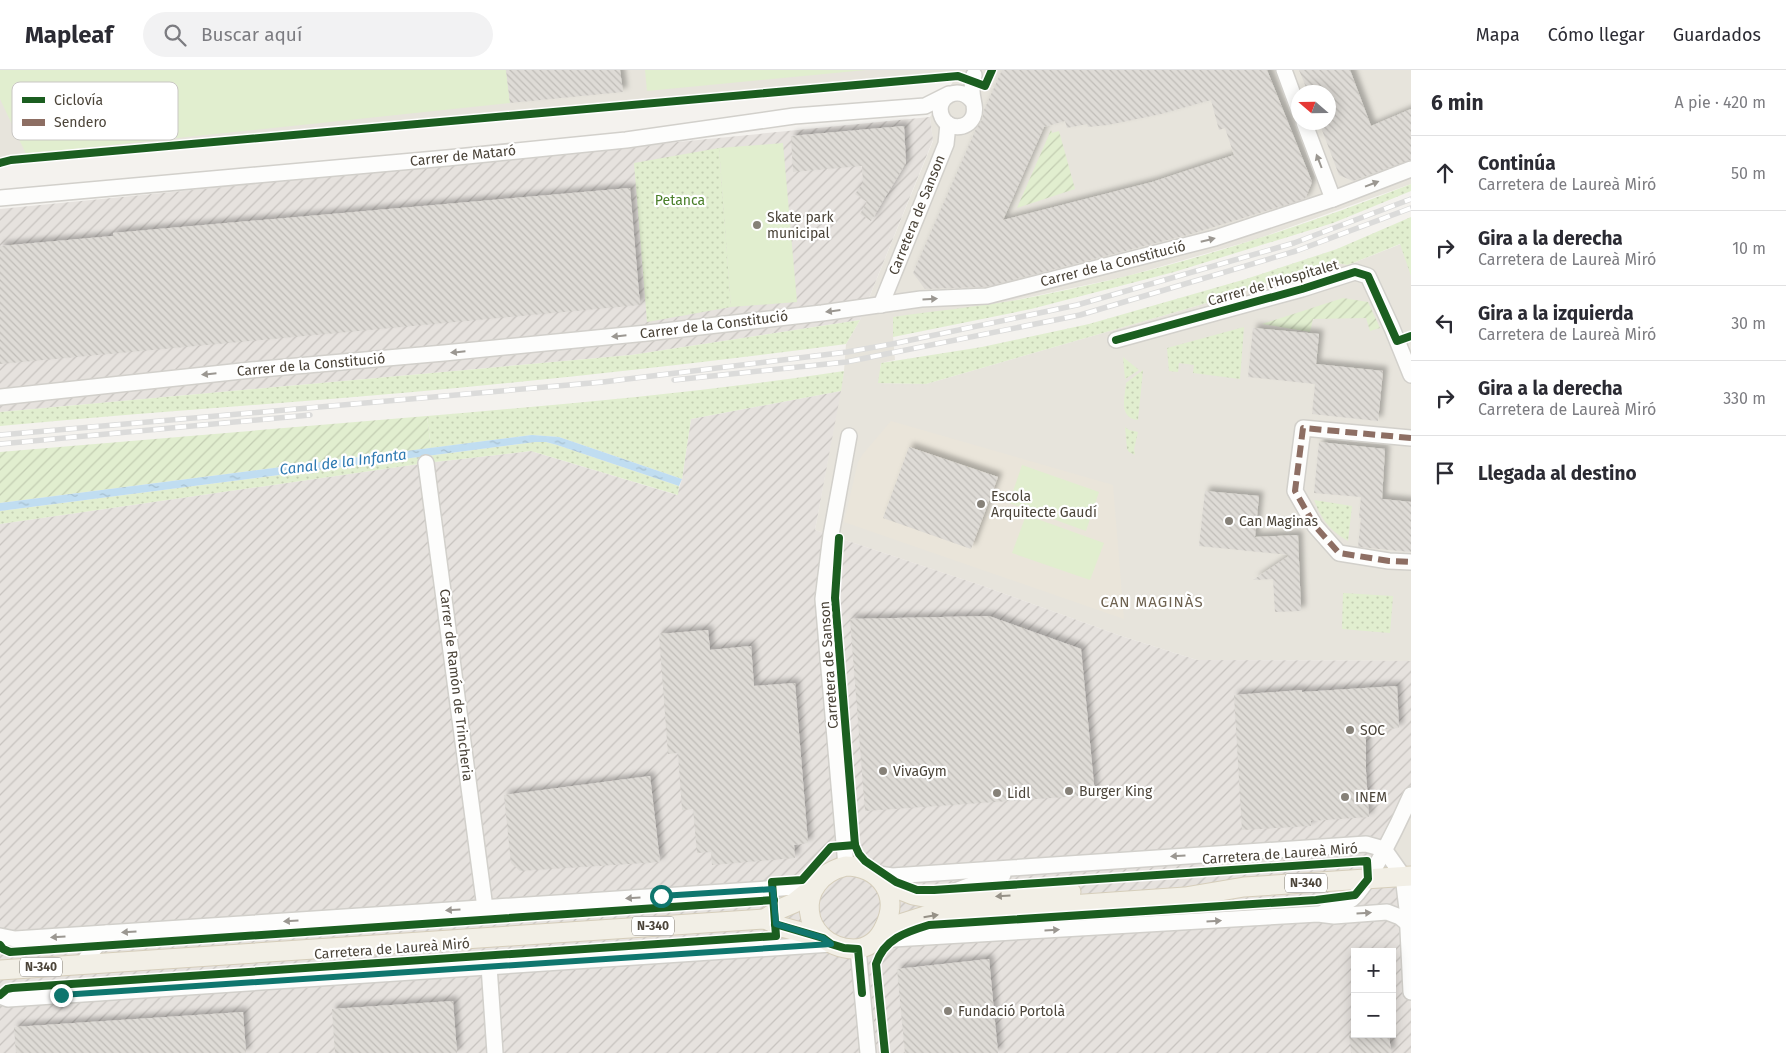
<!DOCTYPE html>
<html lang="es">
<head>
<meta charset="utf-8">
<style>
	:root { --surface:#fff; --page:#f2f2f3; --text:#2b2b33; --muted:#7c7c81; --line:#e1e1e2 }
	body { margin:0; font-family:"Fira Sans",sans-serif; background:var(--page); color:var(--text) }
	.controls { position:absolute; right:15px; bottom:15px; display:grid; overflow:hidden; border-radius:0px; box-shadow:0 2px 12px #0003 }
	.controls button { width:45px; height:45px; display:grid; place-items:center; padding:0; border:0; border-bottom:1px solid var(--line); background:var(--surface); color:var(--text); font:25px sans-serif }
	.compass { position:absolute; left:1291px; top:15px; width:45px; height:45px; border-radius:50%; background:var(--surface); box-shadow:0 2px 12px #0003; rotate:290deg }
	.stop { position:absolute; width:15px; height:15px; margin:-11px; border:4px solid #0f766e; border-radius:50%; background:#fff }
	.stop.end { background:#0f766e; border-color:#fff; box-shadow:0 1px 5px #0008 }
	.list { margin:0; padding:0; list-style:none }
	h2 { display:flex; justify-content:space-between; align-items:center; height:65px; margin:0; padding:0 20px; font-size:21px }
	h2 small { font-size:16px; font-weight:400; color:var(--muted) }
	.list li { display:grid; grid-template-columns:32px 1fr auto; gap:15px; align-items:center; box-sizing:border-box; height:75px; padding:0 20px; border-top:1px solid var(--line) }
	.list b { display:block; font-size:19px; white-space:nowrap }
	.list p { margin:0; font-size:16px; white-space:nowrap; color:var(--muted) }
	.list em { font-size:16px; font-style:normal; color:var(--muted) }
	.icon { flex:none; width:28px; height:28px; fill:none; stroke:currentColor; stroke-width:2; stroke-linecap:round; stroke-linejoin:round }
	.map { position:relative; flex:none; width:1411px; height:983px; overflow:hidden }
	header { display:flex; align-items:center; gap:30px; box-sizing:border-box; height:70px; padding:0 25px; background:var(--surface); border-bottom:1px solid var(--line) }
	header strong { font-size:24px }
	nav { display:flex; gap:28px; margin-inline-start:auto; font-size:18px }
	.search { width:350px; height:45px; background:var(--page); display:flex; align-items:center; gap:12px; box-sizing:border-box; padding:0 18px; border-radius:28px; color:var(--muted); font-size:19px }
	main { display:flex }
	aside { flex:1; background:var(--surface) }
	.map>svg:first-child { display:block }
	.residential { fill:#e7e4dc; fill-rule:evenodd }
	.industrial { fill:url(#industrial-furrows); fill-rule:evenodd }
	.education { fill:#eae5da }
	.grass { fill:url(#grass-dots) }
	.garden { fill:url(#garden-furrows) }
	.pitch { fill:#e1eecf }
	.water { fill:url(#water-ripples) }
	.building { fill:url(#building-back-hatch); fill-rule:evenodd; filter:url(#shadow) }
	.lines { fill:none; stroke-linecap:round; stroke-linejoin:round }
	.minor-casing { stroke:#d2d0cb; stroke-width:18 }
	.major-casing { stroke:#d6cebb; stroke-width:21 }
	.minor { stroke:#fdfdfc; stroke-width:15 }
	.major { stroke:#f2efe6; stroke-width:19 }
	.rail-casing { stroke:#dbdbda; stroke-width:5.5 }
	.rail { stroke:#fff; stroke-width:4; stroke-dasharray:11; stroke-linecap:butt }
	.quiet { stroke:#8d6e63; stroke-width:6; stroke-dasharray:12 6; stroke-linecap:butt }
	.cycleway-casing { stroke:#fff; stroke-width:11 }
	.cycleway { stroke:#1b5e20; stroke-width:8 }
	.oneway { fill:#9b9791 }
	.oneway2 { fill:#969187 }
	.route { stroke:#0f766e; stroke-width:6 }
	.poi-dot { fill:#868178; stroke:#fff; stroke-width:2 }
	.labels { text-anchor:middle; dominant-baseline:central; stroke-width:4.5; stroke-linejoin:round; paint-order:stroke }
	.shield { fill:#fff; stroke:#817c74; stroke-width:1 }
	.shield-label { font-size:12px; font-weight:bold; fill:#4b4439 }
	.street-label { font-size:14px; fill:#4b4439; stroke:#fff }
	.park-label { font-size:14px; fill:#4a7f2a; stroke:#fff }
	.poi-label { font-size:14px; fill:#4b4439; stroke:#fff; text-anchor:start }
	.water-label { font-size:15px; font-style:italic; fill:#2e7ab2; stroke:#fff }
	.neighbourhood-label { font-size:15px; letter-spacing:1px; fill:#6e6250; stroke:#fff }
	.key { fill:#fff; stroke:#c9c7c4; stroke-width:1 }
	.key-label { font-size:14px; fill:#4b4439 }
</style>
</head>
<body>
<header>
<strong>Mapleaf</strong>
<div class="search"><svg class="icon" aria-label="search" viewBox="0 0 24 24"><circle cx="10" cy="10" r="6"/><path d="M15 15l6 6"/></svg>Buscar aquí</div>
<nav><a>Mapa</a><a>Cómo llegar</a><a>Guardados</a></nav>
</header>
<main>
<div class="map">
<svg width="1411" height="983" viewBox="0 0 1411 983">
	<defs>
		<pattern id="industrial-furrows" width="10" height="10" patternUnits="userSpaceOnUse" patternTransform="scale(1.25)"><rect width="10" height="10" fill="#e6e2de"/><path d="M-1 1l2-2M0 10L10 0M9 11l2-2" fill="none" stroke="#c7c3bf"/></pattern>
		<pattern id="grass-dots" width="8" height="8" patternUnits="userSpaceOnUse" patternTransform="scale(1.25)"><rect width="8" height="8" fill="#e1eecf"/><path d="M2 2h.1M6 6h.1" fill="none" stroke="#c3cdb2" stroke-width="1.8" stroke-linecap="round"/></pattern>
		<pattern id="garden-furrows" width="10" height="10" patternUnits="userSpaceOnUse" patternTransform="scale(1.25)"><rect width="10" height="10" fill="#e1eecf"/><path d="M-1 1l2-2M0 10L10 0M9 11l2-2" fill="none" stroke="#c3cdb2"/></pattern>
		<pattern id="water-ripples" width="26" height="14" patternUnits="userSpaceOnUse" patternTransform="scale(1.25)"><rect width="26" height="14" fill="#c0ddf1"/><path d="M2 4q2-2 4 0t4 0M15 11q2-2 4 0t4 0" fill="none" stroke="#a6bfcf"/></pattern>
		<pattern id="building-back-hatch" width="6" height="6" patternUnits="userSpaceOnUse" patternTransform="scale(1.25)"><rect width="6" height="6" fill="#dedbd6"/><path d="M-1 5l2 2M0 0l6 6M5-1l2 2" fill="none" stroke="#c0bdb8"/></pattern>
		<filter id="shadow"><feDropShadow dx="4.5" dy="-4.5" stdDeviation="2.5" flood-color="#0004"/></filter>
	</defs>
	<rect width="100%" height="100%" fill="#f4f2ee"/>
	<g class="residential">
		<path d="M0 0H1411V114L1257 169 1124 207 1016 230 893 266 895 290 881 293 879 313 926 314 1200 235 1331 192 1348 195 1411 170V591L1197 590 1121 566 980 515 815 460 844 301 846 274 860 250 933 71 930 47 960 1 0 90ZM1298 22H1328V52H1298Z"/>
		<path d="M1411 725V937L1403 806 1387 772Z"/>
	</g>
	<g class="industrial">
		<path d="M930 47 933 70 860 250 631 285 0 342V139Z"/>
		<path d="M841 321 815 460 980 515 1121 566 1197 590 1411 591V725L1387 772 1403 806 1411 937V983H0V454L426 393 531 381 677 425 682 409 691 349ZM1355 882H1392V964H1355Z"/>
	</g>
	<path class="education" d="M891 351 1113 415 1124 549 844 452 858 392 863 384Z"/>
	<g class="grass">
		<path d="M719 78 731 237 647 252 634 93Z"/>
		<path d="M1411 114V121L1333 153 1174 202 1031 239 893 267V247C934 241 976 237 1017 230 1151 205 1284 164 1411 114Z"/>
		<path d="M1411 147V206L1400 174 1348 195 1331 192 1200 235 926 314 878 313 881 293 982 277 1089 254 1246 209 1337 179Z"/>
		<path d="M860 250 846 274C702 293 558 309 413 322 275 334 138 343 0 356V342L631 285Z"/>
		<path d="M1244 257 1240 309 1193 303 1194 295 1179 293 1178 302 1169 301 1167 278Z"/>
		<path d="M1123 287 1139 300 1125 309Z"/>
		<path d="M1143 300 1138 350C1118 348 1125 327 1126 313Z"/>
		<path d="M844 301 841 321 691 349 682 409 559 367 532 365 431 378 427 346C566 334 706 322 844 301Z"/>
		<path d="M1125 357 1129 360 1138 362 1134 379 1135 385 1129 382 1127 379Z"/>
		<path d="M535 372H546L557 375 679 416 678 425 531 381 426 393 0 454V441Z"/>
		<path d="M1314 430 1352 436 1348 471C1329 460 1322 450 1314 430Z"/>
		<path d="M1343 523 1393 526 1390 563 1342 559Z"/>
	</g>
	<g class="garden">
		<path d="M1051 60 1052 63 1059 61 1075 119 1017 138Z"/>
		<path d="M1343 228 1368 232 1380 258 1370 261 1366 248 1313 249 1310 262 1262 254Z"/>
		<path d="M427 346 431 378 0 433V382Z"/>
	</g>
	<g class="pitch">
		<path d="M0 0H506L510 33 26 84 0 29Z"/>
		<path d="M645 0H866L647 21Z"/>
		<path d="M783 73 797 232 731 237 719 78Z"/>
		<path d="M1022 395 1099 422 1086 461 1009 433Z"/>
		<path d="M1026 445 1104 473 1090 510 1012 483Z"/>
	</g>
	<path class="water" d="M532 365 559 367 682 409 679 416 557 375 546 372H535L0 441V433Z"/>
	<g class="building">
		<path d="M506 0H620L623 22 510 33Z"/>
		<path d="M1002 0H1267L1312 112 1305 129 1191 164 986 217 925 219 913 203 976 59 982 50 984 40ZM1211 30 1219 60 1225 58 1234 85 1152 112 1003 150 1044 57 1065 51 1067 58 1087 54 1088 57 1108 55 1161 44Z"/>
		<path d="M1299 0H1350L1371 56 1411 39V90L1353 111 1339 105 1319 52H1328V22H1308Z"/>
		<path d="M904 56 906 93 871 151 860 144 867 132 855 124 863 113 862 96 793 102 791 66Z"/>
		<path d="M630 118 640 235 0 294V176L113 166V163Z"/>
		<path d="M1253 258 1319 264 1316 294 1383 301 1378 351 1312 344 1315 314 1248 307Z"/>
		<path d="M1319 372 1385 379 1382 429 1411 432V482L1358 477 1361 448H1359L1361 427 1314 423Z"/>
		<path d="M909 377 998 407 971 479 883 448Z"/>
		<path d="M1205 421 1259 426 1255 467 1298 465 1301 541 1275 542 1273 509 1253 510 1290 485 1199 476Z"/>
		<path d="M989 546 1081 579 1095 725 865 741 850 549Z"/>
		<path d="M708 560 710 580 751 576 754 616 795 613 808 773 794 775 795 788 712 795 711 782 697 783 693 739 682 740 678 683 668 684 659 564Z"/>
		<path d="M1397 616 1399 658 1366 661V702L1369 747 1311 751V756L1242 760 1234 625 1302 620V622Z"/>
		<path d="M650 706 660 792 520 801 511 793 504 725Z"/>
		<path d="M989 889 998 983H905L897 899Z"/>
		<path d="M453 931 457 983H335L332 939Z"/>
		<path d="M243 942 246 983H16L14 957Z"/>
		<path d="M1349 964H1389L1391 983H1351Z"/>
	</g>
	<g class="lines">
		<g class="minor-casing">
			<g id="minor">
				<path d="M1284 0 1298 38"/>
				<path d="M973 32C960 13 933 27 942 47 948 60 967 60 973 47 977 38 972 30 972 21 972 16 973 10 974 5"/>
				<path d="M1304 52 1333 129"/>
				<path d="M0 128 447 88 626 70 794 46 925 36 949 24"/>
				<path d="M881 235 946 74 948 54"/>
				<path d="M1116 270 1302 219 1355 202 1368 206 1392 258 1411 305"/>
				<path d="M0 327 251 300 444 283 647 263 822 243 921 229 987 226 1215 168 1333 129 1411 99"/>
				<path d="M1411 368 1303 358 1295 421 1315 456 1339 483 1389 491 1411 492"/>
				<path d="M426 393 485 838"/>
				<path d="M846 796 823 529 831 465 849 366"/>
				<path d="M872 803 892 806 1366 774 1384 779 1403 806 1407 839 1411 922"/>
				<path d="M945 825C963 818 984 809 1003 805"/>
				<path d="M1324 842C1334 838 1343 835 1352 829 1370 814 1401 748 1411 725"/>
				<path d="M0 866 15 869 797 817 818 809"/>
				<path d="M876 870 1318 844 1334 846 1387 842 1400 847 1407 853"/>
				<path d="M858 879 868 983"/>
				<path d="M81 895 107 863"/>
				<path d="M489 896 495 983"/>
				<path d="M0 926 8 929 831 874"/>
			</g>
		</g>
		<g class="major-casing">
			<g id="major">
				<path d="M846 796C880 797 900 824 885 856 879 870 868 879 853 879 800 876 792 809 846 796Z"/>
				<path d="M885 814 913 825 934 829 1071 822"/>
				<path d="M765 849 780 839 794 833 814 817"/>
				<path d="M884 859 928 845 1185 827 1244 817 1411 806"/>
				<path d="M0 900 765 849 782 857 823 868"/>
			</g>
		</g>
		<use href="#minor" class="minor"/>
		<use href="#major" class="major"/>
		<g class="rail-casing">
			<g id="rail">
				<path d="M674 310 846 292 1080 245 1296 181 1411 138"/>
				<path d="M0 365 603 312 847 282 892 274 1077 235 1294 173 1411 129"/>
				<path d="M0 374 310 345"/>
			</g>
		</g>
		<use href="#rail" class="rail"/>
		<path class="quiet" d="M1411 368 1303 358 1295 421 1315 456 1339 483 1389 491 1411 492"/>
		<g class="cycleway-casing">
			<g id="cycleway">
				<path d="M0 93 11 90 958 6 985 16 992 0"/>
				<path d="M1116 270 1302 219 1355 202 1368 206 1397 271 1411 266"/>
				<path d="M839 468 835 528 855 775 859 784 865 791 896 812 917 820H934L1367 791 1368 809 1355 825 1316 830 929 855C906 862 884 869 876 894L885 983"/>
				<path d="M775 854 823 868 831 874 844 878 858 879 862 923"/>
				<path d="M0 875 3 879 10 882 774 830"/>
				<path d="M0 925 7 919 12 918 776 866 772 812 802 810 831 777 855 775"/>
			</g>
		</g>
		<use href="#cycleway" class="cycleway"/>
	</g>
	<defs><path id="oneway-solid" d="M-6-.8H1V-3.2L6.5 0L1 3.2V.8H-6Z" transform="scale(1.25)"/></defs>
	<g class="oneway">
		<use href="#oneway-solid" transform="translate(1319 91) rotate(-111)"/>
		<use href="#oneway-solid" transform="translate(1372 114) rotate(-21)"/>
		<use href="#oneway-solid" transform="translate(1208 170) rotate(-14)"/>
		<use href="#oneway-solid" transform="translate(930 229) rotate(-3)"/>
		<use href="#oneway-solid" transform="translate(833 241) rotate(173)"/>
		<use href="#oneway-solid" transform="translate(619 266) rotate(174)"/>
		<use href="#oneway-solid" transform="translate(458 282) rotate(174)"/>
		<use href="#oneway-solid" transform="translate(209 304) rotate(174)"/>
		<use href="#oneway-solid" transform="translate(1178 786) rotate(176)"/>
		<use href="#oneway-solid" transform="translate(633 828) rotate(176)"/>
		<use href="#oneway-solid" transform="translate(453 840) rotate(176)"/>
		<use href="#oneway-solid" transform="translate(1364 843) rotate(-4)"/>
		<use href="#oneway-solid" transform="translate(291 851) rotate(176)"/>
		<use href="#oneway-solid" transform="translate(1214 851) rotate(-4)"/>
		<use href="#oneway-solid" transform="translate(1052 860) rotate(-3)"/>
		<use href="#oneway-solid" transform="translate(129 862) rotate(176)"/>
		<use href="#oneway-solid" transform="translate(58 867) rotate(176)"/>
	</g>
	<g class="oneway2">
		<use href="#oneway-solid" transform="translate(1003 826) rotate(176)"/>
		<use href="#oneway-solid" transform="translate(931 846) rotate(-9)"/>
	</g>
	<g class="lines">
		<path class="route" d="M61 925 831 874 823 868 776 854 773 819 661 826"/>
	</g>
	<g class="poi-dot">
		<circle cx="757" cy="155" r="5"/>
		<circle cx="981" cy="434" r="5"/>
		<circle cx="1229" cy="451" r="5"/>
		<circle cx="1350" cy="660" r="5"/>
		<circle cx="883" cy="701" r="5"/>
		<circle cx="1069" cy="721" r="5"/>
		<circle cx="997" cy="723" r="5"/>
		<circle cx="1345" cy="727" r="5"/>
		<circle cx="948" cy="941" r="5"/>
	</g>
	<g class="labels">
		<g class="shield">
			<rect x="1285" y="803.5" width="42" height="19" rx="4"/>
			<rect x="632" y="846.5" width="42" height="19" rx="4"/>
			<rect x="20" y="887.5" width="42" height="19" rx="4"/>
		</g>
		<g class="shield-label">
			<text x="1306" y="813">N-340</text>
			<text x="653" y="856">N-340</text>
			<text x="41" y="897">N-340</text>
		</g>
		<g class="street-label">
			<text transform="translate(463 86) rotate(-6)">Carrer de Mataró</text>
			<text transform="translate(917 145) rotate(-68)">Carretera de Sanson</text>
			<text transform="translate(1113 194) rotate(-14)">Carrer de la Constitució</text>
			<text transform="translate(1273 213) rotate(-16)">Carrer de l'Hospitalet</text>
			<text transform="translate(714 255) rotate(-7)">Carrer de la Constitució</text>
			<text transform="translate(311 295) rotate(-5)">Carrer de la Constitució</text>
			<text transform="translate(829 595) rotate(-94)">Carretera de Sanson</text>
			<text transform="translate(456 615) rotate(83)">Carrer de Ramón de Trincheria</text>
			<text transform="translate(1280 784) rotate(-4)">Carretera de Laureà Miró</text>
			<text transform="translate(392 879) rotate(-4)">Carretera de Laureà Miró</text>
		</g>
		<g class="park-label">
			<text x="680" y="130">Petanca</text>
		</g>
		<g class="poi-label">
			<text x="767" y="147">Skate park<tspan x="767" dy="16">municipal</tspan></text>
			<text x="991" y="426">Escola<tspan x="991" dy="16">Arquitecte Gaudí</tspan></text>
			<text x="1239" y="451">Can Maginas</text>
			<text x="1360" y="660">SOC</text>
			<text x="893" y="701">VivaGym</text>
			<text x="1079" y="721">Burger King</text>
			<text x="1007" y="723">Lidl</text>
			<text x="1355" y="727">INEM</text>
			<text x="958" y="941">Fundació Portolà</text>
		</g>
		<g class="water-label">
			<text transform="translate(343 392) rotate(-7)">Canal de la Infanta</text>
		</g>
		<g class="neighbourhood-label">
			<text x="1152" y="532">CAN MAGINÀS</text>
		</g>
	</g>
	<rect x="12" y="12" width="166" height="58" rx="8" class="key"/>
	<rect x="22" y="27" width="23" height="6" fill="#1b5e20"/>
	<rect x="22" y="49" width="23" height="7" fill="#8d6e63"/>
	<g class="key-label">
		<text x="54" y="35">Ciclovía</text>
		<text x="54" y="57">Sendero</text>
	</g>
</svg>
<div class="controls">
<button>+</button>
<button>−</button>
</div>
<svg class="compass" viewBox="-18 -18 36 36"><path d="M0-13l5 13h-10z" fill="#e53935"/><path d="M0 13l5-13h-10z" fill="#7c7c81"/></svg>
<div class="stop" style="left:661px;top:826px"></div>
<div class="stop end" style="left:61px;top:925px"></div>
</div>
<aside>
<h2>6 min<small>A pie · 420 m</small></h2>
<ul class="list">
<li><svg class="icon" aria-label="ahead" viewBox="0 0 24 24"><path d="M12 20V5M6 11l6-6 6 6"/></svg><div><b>Continúa</b><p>Carretera de Laureà Miró</p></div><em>50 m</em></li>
<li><svg class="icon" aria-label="right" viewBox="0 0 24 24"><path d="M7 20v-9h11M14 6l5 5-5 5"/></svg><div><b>Gira a la derecha</b><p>Carretera de Laureà Miró</p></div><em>10 m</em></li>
<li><svg class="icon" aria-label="left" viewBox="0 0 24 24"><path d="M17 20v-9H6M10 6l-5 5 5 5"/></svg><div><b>Gira a la izquierda</b><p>Carretera de Laureà Miró</p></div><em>30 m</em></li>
<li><svg class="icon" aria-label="right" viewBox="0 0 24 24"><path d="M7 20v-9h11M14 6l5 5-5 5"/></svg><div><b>Gira a la derecha</b><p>Carretera de Laureà Miró</p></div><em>330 m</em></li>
<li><svg class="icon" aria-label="arrive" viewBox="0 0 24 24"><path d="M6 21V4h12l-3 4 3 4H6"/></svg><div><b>Llegada al destino</b></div></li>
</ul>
</aside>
</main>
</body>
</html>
